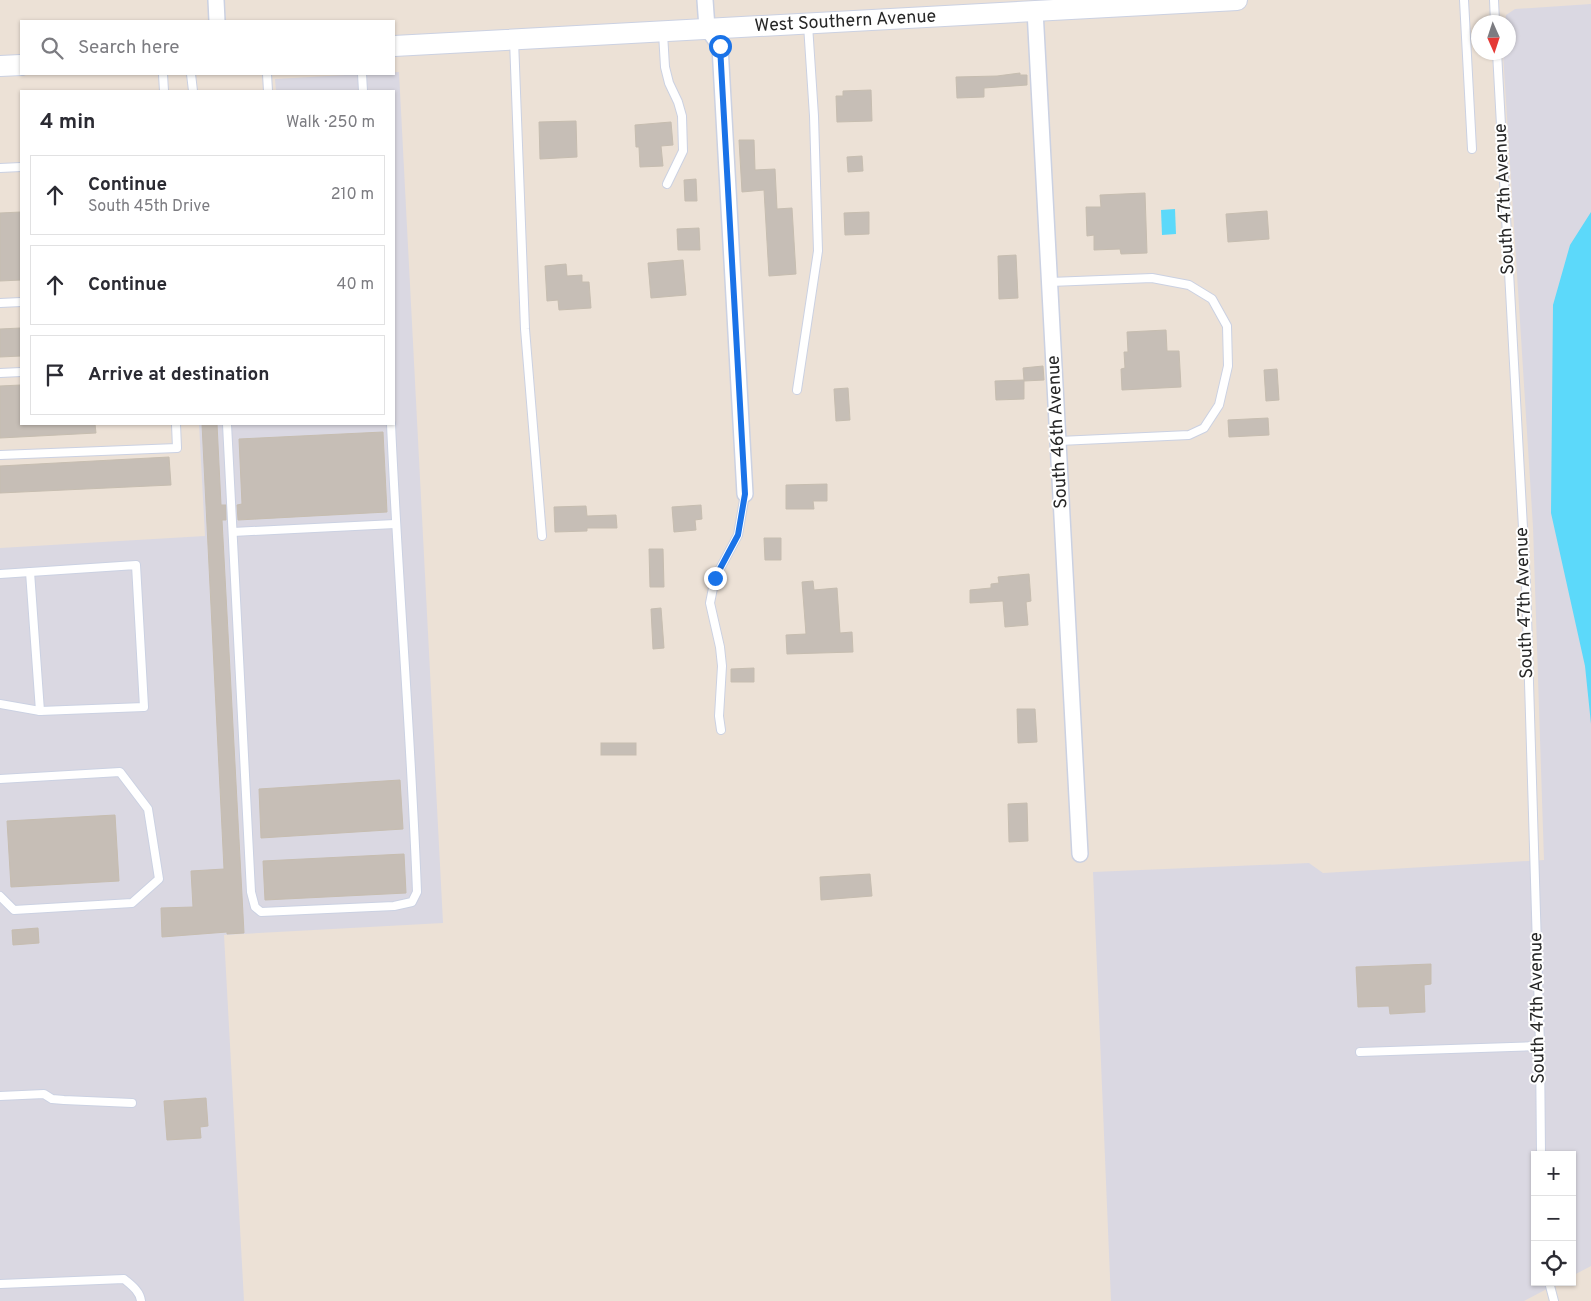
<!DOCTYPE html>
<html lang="en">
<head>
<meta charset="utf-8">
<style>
	:root { --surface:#fff; --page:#f7f7f7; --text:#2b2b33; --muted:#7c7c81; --line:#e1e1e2 }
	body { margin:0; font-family:Overpass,sans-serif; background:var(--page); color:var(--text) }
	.controls { position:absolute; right:15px; bottom:15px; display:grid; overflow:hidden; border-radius:0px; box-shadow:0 1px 4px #0004 }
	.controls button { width:45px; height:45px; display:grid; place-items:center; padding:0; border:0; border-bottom:1px solid var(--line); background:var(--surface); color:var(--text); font:25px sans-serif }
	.compass { position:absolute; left:1471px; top:15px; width:45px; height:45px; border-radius:50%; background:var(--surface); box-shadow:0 1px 4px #0004; rotate:177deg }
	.stop { position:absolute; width:15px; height:15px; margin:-11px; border:4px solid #1a73e8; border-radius:50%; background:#fff }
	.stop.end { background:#1a73e8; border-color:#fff; box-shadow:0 1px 5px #0008 }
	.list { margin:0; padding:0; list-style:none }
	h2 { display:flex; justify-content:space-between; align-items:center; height:65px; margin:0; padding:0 20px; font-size:21px }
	h2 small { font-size:16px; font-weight:400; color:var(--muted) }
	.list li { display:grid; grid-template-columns:32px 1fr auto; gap:15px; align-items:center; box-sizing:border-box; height:80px; margin:0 10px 10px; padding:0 10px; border:1px solid var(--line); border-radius:0px }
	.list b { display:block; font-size:19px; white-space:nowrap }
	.list p { margin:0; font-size:16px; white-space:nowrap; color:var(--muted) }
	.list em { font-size:16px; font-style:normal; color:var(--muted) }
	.icon { flex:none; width:28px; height:28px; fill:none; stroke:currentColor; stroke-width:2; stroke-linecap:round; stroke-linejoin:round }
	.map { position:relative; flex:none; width:1591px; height:1301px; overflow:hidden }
	.search { position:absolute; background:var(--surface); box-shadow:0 1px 4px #0004; left:20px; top:20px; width:375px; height:55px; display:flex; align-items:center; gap:12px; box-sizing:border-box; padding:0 18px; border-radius:0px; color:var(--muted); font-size:19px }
	.panel { position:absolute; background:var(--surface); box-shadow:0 1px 4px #0004; left:20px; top:90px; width:375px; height:335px; border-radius:0px }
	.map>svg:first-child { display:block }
	.industrial { fill:#dad8e2 }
	.water { fill:#5cd9fa }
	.building { fill:#c6beb6; stroke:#c6bdb0 }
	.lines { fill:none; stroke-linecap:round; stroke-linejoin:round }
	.service-casing { stroke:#cbd1e2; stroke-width:10 }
	.minor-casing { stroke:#cbd1e2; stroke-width:18 }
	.secondary-casing { stroke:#cbd1e2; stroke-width:22 }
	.service { stroke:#fff; stroke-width:8 }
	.minor { stroke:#fff; stroke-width:15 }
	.secondary { stroke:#fff; stroke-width:20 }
	.route { stroke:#1a73e8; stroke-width:6 }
	.labels { text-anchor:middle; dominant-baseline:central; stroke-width:4; stroke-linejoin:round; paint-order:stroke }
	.street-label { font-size:18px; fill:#272727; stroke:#fff }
</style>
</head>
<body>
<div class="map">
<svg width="1591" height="1301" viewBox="0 0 1591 1301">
	<rect width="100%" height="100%" fill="#ece1d6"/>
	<g class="industrial">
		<path d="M1591 4V1266L1572 1276V1155H1535V1282H1560L1524 1301H1111L1093 872 1309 863 1323 873 1544 860 1533 527 1503 53 1508 52V22H1505L1506 15 1515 9Z"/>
		<path d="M399 72 443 923 224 935 244 1301H0V548L205 536 199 424H394V91H276L275 79Z"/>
	</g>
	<g class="water">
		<path d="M1175 209 1176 234 1162 235 1161 210Z"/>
		<path d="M1591 212V724L1585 666 1551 513 1553 305 1570 245Z"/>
	</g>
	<g class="building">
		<path d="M1020 73V75H1027V85L984 88V97L957 98 956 77 997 76Z"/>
		<path d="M871 90 872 121 837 122 836 96H843V91Z"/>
		<path d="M576 121 577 157 540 159 539 122Z"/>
		<path d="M671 122 673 145 661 146 663 166 640 167 639 147H636L635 125Z"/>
		<path d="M739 140H754L755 170 775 169 777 209 792 208 796 274 769 276 764 190 742 192Z"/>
		<path d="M862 156 863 171 848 172 847 157Z"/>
		<path d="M696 179 697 201H685L684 180Z"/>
		<path d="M1145 193 1147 253 1121 254 1120 249 1094 250V235L1087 236 1086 207H1101L1100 195Z"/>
		<path d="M1267 211 1269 239 1228 242 1226 214Z"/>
		<path d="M21 212V280L0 281V213Z"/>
		<path d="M869 212V234L845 235 844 213Z"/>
		<path d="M699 228 700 250H678L677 229Z"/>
		<path d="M1016 255 1018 298 999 299 998 256Z"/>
		<path d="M683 260 686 295 651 298 648 263Z"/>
		<path d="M566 264 567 276 582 275V282H589L591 308 559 310 558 300 547 301 545 266Z"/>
		<path d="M21 328V356L0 357V329Z"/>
		<path d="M1166 330 1167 351H1179L1181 387 1122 390 1121 369 1125 368 1124 352H1128L1127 332Z"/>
		<path d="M1043 366 1044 380 1024 381V399L996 400 995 381 1024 380 1023 368Z"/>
		<path d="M1277 369 1279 400 1266 401 1264 370Z"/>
		<path d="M21 385V424H95L96 433 0 438V386Z"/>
		<path d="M848 388 850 420 836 421 834 389Z"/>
		<path d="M1268 418 1269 435 1229 437 1228 420Z"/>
		<path d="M202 424H217L221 505H226V520H222L244 933 227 934V932L162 937 161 908 193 907 191 871 224 869Z"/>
		<path d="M383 432 387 512 238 520 237 505 242 504 239 439Z"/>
		<path d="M169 457 171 485 0 493V466Z"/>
		<path d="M827 484V501H813L814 509H786V485Z"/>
		<path d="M701 505 702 519 695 520 696 530 674 532 672 507Z"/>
		<path d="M586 506 587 516 616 515 617 528H587V531L555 532 554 507Z"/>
		<path d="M764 538H781V560H765Z"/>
		<path d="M649 549H663L664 587H650Z"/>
		<path d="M1029 574 1031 601 1026 602 1028 625 1005 627 1003 601 970 603V590L991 588V584L999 583 998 577Z"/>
		<path d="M813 581 814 590 837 588 840 633 852 632 853 652 787 654 786 635 806 634 802 582Z"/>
		<path d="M661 608 664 648 653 649 651 609Z"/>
		<path d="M754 668V682H731V669Z"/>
		<path d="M1017 709H1035L1037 742 1018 743Z"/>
		<rect x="601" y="743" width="35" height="12"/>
		<path d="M400 780 403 829 261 838 259 789Z"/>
		<path d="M1027 803 1028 841 1009 842 1008 804Z"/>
		<path d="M115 815 119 881 11 887 7 821Z"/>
		<path d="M404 854 406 893 265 900 263 861Z"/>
		<path d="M870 874 872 896 821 900 820 877Z"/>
		<path d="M38 928 39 943 13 945 12 930Z"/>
		<path d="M1431 964V984L1424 985 1425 1012 1390 1014 1389 1006 1358 1007 1356 967Z"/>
		<path d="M206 1098 208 1126 200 1127 201 1138 167 1140 164 1101Z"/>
	</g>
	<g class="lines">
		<g class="service-casing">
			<g id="service">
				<path d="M1464 0 1472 149"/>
				<path d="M1494 0 1495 22"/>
				<path d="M663 33 665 67 669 83 678 102 682 116 683 151 667 184"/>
				<path d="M514 40 525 329 542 536"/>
				<path d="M1497 52 1526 583 1540 1046 1541 1155"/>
				<path d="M163 74 164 91"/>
				<path d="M191 74 193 91"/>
				<path d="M267 74 268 91"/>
				<path d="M362 74 363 91"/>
				<path d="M0 168 21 167"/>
				<path d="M1050 282 1152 278 1189 285 1212 299 1227 326 1228 366 1219 405 1204 428 1189 435 1059 441"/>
				<path d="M0 303 21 302"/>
				<path d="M0 373 21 372"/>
				<path d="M797 390 818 251 814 116 808 25"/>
				<path d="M227 424 251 892 255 907 261 912 394 906 412 902 417 892C411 735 398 580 391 424"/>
				<path d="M0 455 177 448 176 424"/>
				<path d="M233 532 395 524"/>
				<path d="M30 572 40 711"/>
				<path d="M0 574 136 565 144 707 40 711 0 704"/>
				<path d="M721 730 719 716 722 666 720 647 710 603 715 578 738 535 745 494"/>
				<path d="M0 779 120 772 148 809 159 879 132 903 14 910 0 896"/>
				<path d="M1360 1052 1540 1046"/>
				<path d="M0 1096 44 1094 52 1099 64 1100 132 1103"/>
				<path d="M1549 1282 1554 1301"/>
				<path d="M0 1284 124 1279C131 1285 140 1291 141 1301"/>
			</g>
		</g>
		<g class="minor-casing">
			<g id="minor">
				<path d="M216 0 217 21"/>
				<path d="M705 0 707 28 720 46 745 494"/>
				<path d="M1035 10 1080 854"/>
			</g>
		</g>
		<g class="secondary-casing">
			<g id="secondary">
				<path id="s1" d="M394 46 1237 0"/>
				<path d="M0 66 21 65"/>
			</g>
		</g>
		<use href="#service" class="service"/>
		<use href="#minor" class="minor"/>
		<use href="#secondary" class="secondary"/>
	</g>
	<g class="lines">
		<path class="route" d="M715 578 738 535 745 494 720 46"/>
	</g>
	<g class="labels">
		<g class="street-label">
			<text stroke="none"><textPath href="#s1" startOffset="452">West Southern Avenue</textPath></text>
			<text transform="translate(1505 199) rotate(-93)">South 47th Avenue</text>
			<text transform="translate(1058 432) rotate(-93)">South 46th Avenue</text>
			<text transform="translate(1525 603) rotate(-92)">South 47th Avenue</text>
			<text transform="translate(1538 1008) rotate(-91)">South 47th Avenue</text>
		</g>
	</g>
</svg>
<div class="controls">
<button>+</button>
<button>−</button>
<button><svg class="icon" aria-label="locate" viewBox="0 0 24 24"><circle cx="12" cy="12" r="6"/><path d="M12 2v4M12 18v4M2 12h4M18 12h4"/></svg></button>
</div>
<svg class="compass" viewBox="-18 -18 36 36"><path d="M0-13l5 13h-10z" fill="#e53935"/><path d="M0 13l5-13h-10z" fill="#7c7c81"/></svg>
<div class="stop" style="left:720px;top:46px"></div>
<div class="stop end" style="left:715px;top:578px"></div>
<div class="search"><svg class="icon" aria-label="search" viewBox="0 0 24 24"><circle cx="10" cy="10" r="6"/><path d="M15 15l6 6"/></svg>Search here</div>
<section class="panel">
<h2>4 min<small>Walk · 250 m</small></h2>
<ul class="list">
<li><svg class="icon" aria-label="ahead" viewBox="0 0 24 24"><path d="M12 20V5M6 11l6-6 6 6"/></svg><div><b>Continue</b><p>South 45th Drive</p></div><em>210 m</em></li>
<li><svg class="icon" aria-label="ahead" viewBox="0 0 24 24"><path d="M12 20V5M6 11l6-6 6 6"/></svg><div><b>Continue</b></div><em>40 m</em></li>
<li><svg class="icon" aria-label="arrive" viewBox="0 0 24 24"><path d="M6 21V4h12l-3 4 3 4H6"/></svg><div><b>Arrive at destination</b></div></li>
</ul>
</section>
</div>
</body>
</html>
